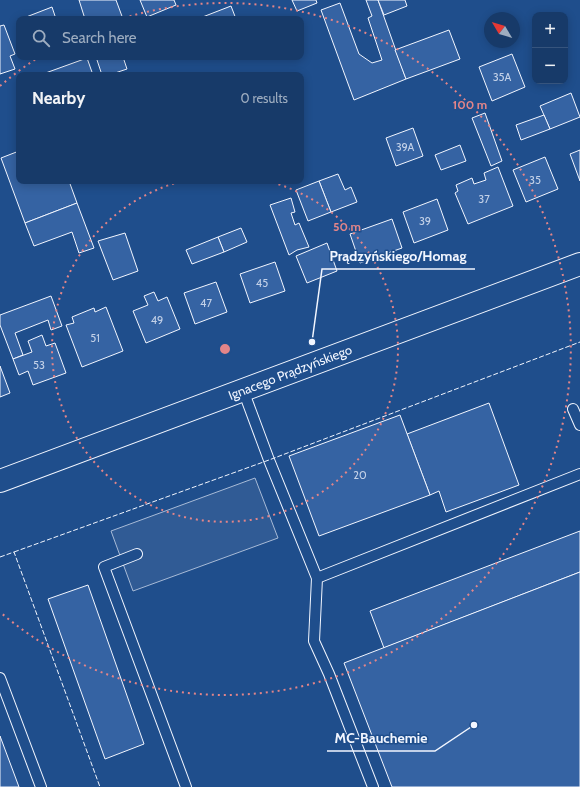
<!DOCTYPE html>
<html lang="en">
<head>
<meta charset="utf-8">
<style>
	:root { --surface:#173a69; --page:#20416f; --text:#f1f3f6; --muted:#9eadc0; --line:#36547d }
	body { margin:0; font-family:Cabin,sans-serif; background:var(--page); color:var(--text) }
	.controls { position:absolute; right:12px; top:12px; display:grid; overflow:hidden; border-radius:8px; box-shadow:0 2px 10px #0003 }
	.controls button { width:36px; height:36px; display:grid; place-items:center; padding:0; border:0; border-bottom:1px solid var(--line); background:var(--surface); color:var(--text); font:20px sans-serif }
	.compass { position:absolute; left:484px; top:12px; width:36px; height:36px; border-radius:50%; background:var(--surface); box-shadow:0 2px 10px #0003; rotate:308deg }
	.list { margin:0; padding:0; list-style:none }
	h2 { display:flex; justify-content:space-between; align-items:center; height:52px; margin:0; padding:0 16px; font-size:17px }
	h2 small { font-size:13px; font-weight:400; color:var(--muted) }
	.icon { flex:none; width:22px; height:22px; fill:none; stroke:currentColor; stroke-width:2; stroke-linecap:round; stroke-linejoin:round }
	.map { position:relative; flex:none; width:580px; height:787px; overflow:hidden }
	.search { position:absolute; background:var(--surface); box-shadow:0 2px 10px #0003; left:16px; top:16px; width:288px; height:44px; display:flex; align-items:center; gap:10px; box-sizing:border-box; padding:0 14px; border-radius:8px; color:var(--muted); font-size:15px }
	.panel { position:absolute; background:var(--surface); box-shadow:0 2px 10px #0003; left:16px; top:72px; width:288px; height:112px; border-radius:8px }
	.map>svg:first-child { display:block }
	.built { fill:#305b95; stroke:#a8bbd7 }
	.building { fill:#3563a3; stroke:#f2f6ff }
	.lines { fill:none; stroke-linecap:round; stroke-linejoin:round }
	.lane-casing { stroke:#f2f6ff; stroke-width:12 }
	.secondary-casing { stroke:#f2f6ff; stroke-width:24 }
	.lane { stroke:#1f4e8c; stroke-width:10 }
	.secondary { stroke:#1f4e8c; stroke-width:22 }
	.fence { stroke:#f2f6ff; stroke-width:1; stroke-dasharray:5 2; stroke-linecap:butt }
	.ring { fill:none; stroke:#e38589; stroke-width:2; stroke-dasharray:2 4 }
	.labels { text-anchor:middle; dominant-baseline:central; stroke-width:3; stroke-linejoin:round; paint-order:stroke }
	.number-label { font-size:11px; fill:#c3d1e8 }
	.street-label { font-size:13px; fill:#f2f6ff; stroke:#1f4e8c }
	.centre { fill:#e38589; stroke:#1f4e8c; stroke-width:2 }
	.ring-label { font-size:12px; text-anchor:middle; font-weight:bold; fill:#e38589; stroke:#1f4e8c; stroke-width:3; stroke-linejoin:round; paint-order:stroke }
	.leader { fill:none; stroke:#f2f6ff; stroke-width:1.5 }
	.callout-dot { fill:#f2f6ff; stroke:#1f4e8c; stroke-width:1.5 }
	.callout-label { font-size:14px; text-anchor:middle; font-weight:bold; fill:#f2f6ff; stroke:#1f4e8c; stroke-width:3; stroke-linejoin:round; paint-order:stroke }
</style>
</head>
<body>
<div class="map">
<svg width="580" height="787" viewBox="0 0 580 787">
	<rect width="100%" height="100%" fill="#1f4e8c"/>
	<path class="built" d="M255 478 278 538 133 591 111 531Z"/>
	<g class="building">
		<path d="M79 0H116L123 19H85Z"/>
		<path d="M140 0H174L176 5 147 17Z"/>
		<path d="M292 0H316L317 3 297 11Z"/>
		<path d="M366 0H378L406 79 354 100 321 10 340 3 359 54 372 63 382 60 368 18 372 16Z"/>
		<path d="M378 0H405L407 6 384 15Z"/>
		<path d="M231 6 236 19H201L200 18Z"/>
		<path d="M52 7 56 19H21Z"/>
		<path d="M4 25 15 54 10 56 15 69 0 74V26Z"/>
		<path d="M449 30 460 59 406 79 395 50Z"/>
		<path d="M512 54 525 87 492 101 479 67Z"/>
		<path d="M96 57H123L127 69 109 75H102Z"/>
		<path d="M87 58 93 75H40Z"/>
		<path d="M571 93 580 117 550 129 540 106Z"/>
		<path d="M485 113 502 161 491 166 472 118Z"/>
		<path d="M544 115 550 129 521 140 516 125Z"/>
		<path d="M413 128 423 156 396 166 386 138Z"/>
		<path d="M460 145 466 161 441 170 435 155Z"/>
		<path d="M580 150V181L570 154Z"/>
		<path d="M19 151V181H69L77 203 25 223 1 158Z"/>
		<path d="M545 157 558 189 526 202 513 170Z"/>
		<path d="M498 167 513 206 468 224 455 193 458 191 456 185 472 178 474 184 486 180 484 173Z"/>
		<path d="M338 174 345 190 351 187 357 202 331 212 319 181Z"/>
		<path d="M319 181 331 212 308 221 296 190Z"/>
		<path d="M291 198 295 212 291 213 295 225 299 223 309 247 297 250 289 255 270 205Z"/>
		<path d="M437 199 448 230 414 243 403 212Z"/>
		<path d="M77 203 94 248 79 253 72 232 34 246 25 223Z"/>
		<path d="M392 219 402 248 360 263 350 234Z"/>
		<path d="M241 228 247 242 224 252 218 237Z"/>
		<path d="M125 233 138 271 113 280 98 241Z"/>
		<path d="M218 237 224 252 192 264 186 250Z"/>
		<path d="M327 243 337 271 307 283 296 256Z"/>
		<path d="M275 262 285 291 250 303 240 274Z"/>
		<path d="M216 282 227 312 195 324 184 293Z"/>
		<path d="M154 292 158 301 167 297 180 329 146 343 133 311 148 305 144 296Z"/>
		<path d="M51 296 62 326 51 330 48 320 15 333 23 355 13 359 0 325V315Z"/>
		<path d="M106 307 123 351 82 367 66 325 74 323 72 317 94 308 95 312Z"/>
		<path d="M42 335 46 346 55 343 66 373 33 385 28 371 19 375 13 359 32 352 28 341Z"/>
		<path d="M0 366 10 393 0 397Z"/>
		<path d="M489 403 519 485 446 512 439 491 430 495 407 434Z"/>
		<path d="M400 415 430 495 319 536 289 456Z"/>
		<path d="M580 531V572L384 648 370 611Z"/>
		<path d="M580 572V787H392L344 663Z"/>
		<path d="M88 585 144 744 105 759 48 599Z"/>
		<path d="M0 736 19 787H0Z"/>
	</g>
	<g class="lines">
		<g class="lane-casing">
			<g id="lane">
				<path d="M243 390 269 460 317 578 314 641 329 674 373 787"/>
				<path d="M573 409 580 425"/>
				<path d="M137 554 104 567 186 787"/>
				<path d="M317 578 580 474"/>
				<path d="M0 678 41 787"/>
			</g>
		</g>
		<g class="secondary-casing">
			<path id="secondary" d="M0 481 580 264"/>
		</g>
		<use href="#lane" class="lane"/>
		<use href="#secondary" class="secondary"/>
		<g class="fence">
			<path d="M14 552 269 460 580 342"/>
			<path d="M0 557 14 552 100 787"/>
		</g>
	</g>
	<g class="ring">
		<path d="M267 181A173 173 0 1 1 183 181"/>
		<path d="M0 86A346 346 0 0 1 39 57M124 18A346 346 0 1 1 0 612"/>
	</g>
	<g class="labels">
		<g class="number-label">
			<text x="502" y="77">35A</text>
			<text x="405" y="147">39A</text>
			<text x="535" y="180">35</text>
			<text x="484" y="199">37</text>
			<text x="425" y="221">39</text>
			<text x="262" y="283">45</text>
			<text x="206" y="303">47</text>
			<text x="157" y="320">49</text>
			<text x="95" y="338">51</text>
			<text x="39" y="365">53</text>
			<text x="360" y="475">20</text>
		</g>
		<g class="street-label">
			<text transform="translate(290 372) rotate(-21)">Ignacego Prądzyńskiego</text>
		</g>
	</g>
	<circle cx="225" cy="349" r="6" class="centre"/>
	<g class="ring-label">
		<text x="470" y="109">100 m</text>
		<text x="347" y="231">50 m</text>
	</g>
	<path class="leader" d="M312 342L322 269H475M474 725L435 751H327"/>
	<g class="callout-dot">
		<circle cx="312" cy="342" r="4"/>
		<circle cx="474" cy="725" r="4"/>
	</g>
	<g class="callout-label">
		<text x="398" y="261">Prądzyńskiego/Homag</text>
		<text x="381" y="743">MC-Bauchemie</text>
	</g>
</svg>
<div class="controls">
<button>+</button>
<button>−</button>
</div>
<svg class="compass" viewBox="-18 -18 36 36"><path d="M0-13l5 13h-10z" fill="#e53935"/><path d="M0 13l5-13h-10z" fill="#9eadc0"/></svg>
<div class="search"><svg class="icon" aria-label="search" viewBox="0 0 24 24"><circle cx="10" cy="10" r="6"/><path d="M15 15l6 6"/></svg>Search here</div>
<section class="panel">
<h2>Nearby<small>0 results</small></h2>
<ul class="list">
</ul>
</section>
</div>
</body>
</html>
